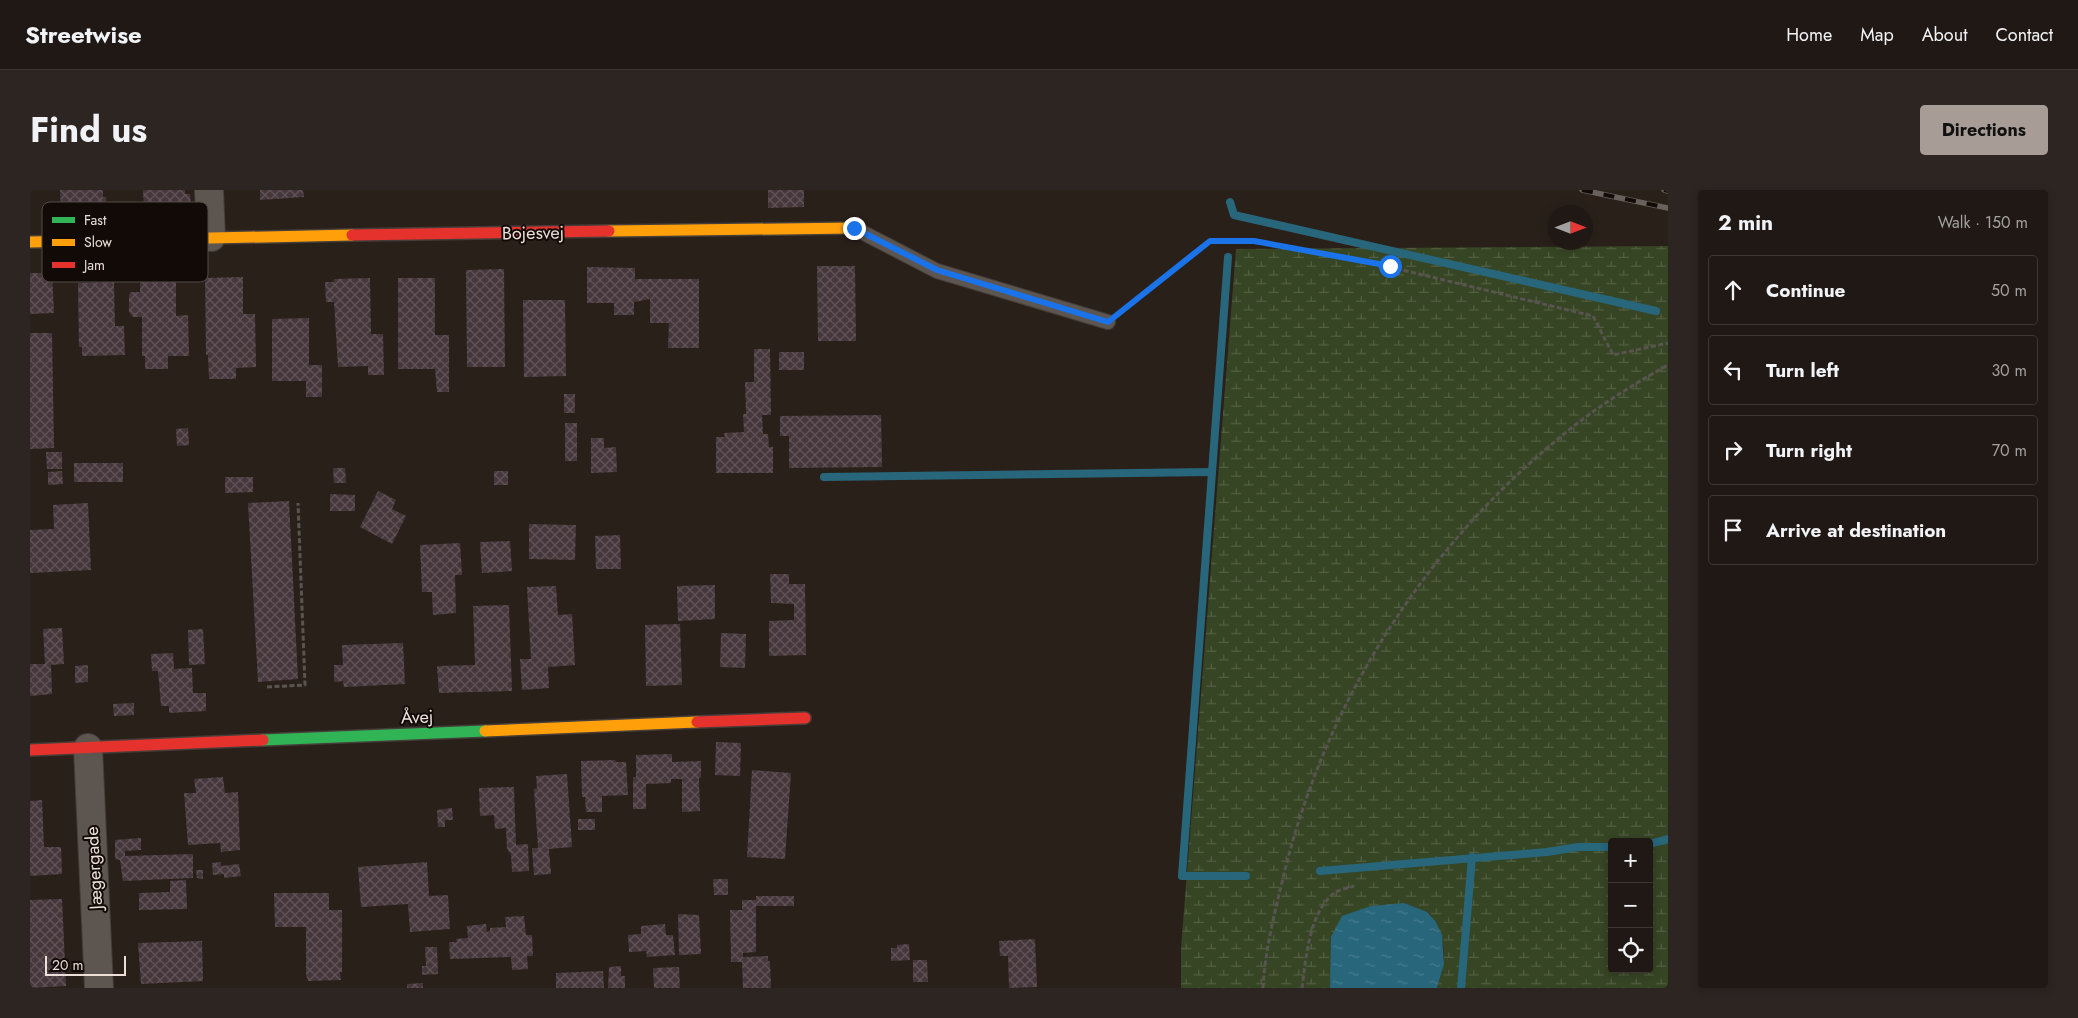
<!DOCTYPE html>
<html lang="en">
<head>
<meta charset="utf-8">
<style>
	:root { --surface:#201814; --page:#2d2522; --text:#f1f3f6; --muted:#a2a0a0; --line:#3d3734; --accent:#a79c96 }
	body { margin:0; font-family:Jost,sans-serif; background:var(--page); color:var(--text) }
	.controls { position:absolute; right:15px; bottom:15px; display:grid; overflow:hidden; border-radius:5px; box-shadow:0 2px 8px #0003 }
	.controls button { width:45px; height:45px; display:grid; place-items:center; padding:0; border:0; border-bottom:1px solid var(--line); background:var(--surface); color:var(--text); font:25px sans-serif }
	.compass { position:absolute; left:1518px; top:15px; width:45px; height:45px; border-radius:50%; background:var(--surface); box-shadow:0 2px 8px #0003; rotate:90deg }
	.scale { position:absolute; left:15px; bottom:12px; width:81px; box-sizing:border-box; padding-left:5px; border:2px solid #ebdfd8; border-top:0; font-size:14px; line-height:18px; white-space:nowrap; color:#ebdfd8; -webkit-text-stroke:4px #120a06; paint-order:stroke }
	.stop { position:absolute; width:15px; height:15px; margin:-11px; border:4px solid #1a73e8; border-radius:50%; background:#fff }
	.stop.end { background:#1a73e8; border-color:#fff; box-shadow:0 1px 5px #0008 }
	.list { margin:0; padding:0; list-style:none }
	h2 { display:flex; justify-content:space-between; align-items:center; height:65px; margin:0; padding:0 20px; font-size:21px }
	h2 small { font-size:16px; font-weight:400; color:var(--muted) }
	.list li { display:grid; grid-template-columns:32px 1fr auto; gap:15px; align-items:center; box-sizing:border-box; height:70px; margin:0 10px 10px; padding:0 10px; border:1px solid var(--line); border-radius:5px }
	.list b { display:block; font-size:19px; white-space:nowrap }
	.list em { font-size:16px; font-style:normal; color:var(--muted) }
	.icon { flex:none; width:28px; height:28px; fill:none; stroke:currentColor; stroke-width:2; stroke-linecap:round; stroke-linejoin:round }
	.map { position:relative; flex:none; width:1638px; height:798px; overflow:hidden; border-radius:5px }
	header { display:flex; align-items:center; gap:30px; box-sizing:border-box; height:70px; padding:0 25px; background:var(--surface); border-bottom:1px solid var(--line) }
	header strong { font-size:24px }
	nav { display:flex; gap:28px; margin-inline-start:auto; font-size:18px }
	.intro { display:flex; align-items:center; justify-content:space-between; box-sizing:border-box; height:120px; padding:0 30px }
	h1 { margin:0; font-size:35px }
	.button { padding:12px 22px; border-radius:5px; background:var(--accent); color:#111; font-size:18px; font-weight:700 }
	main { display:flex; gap:30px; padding:0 30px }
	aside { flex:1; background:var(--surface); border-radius:5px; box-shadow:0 2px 8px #0003 }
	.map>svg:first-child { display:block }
	.wetland { fill:url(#wetland-marsh); fill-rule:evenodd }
	.water { fill:url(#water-ripples) }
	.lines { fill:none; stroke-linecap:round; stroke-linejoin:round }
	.stream { stroke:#28667b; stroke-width:8 }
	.building { fill:url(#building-cross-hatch) }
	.lane-casing { stroke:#453d39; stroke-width:16 }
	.street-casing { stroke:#453d39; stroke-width:30 }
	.fast-casing { stroke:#453d39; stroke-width:14 }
	.slow-casing { stroke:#453d39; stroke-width:14 }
	.jam-casing { stroke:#453d39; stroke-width:14 }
	.path { stroke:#5a5450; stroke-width:3; stroke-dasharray:5 2.5; stroke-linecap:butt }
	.lane { stroke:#5c5550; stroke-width:14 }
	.street { stroke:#5c5550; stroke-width:28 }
	.fast { stroke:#30b455; stroke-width:11 }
	.slow { stroke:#ff9f0a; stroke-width:11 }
	.jam { stroke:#e5322d; stroke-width:11 }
	.rail-casing { stroke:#67605b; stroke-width:5.5 }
	.rail { stroke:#120a06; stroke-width:4; stroke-dasharray:11; stroke-linecap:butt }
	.route { stroke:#1a73e8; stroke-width:6 }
	.labels { text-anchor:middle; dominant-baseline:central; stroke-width:4; stroke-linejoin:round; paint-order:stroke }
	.street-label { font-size:18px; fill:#ebdfd8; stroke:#120a06 }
	.key { fill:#120a06; stroke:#534a45; stroke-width:1 }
	.key-label { font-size:14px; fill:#ebdfd8 }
</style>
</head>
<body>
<header>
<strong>Streetwise</strong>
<nav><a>Home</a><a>Map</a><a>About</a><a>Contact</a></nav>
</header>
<div class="intro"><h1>Find us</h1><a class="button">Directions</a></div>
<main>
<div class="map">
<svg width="1638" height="798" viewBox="0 0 1638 798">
	<defs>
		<pattern id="wetland-marsh" width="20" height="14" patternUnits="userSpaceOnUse" patternTransform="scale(1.25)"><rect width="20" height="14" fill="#364524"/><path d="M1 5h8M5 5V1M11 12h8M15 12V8" fill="none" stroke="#535f43"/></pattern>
		<pattern id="water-ripples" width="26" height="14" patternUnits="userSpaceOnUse" patternTransform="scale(1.25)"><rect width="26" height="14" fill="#28667b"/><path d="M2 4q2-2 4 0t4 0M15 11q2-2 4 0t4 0" fill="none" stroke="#477b8d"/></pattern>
		<pattern id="building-cross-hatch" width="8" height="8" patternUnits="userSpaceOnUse" patternTransform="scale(1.25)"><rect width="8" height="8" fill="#46373c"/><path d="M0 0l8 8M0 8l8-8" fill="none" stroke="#615457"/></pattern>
	</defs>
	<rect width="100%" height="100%" fill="#2a201a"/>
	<path class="wetland" d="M1638 56V798H1407C1415 772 1417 757 1406 732L1302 781 1300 798H1151V758L1206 59ZM1582 652H1619V779H1582Z"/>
	<path class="water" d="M1374 713 1397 722 1406 732 1412 745 1414 774 1407 798H1300L1301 747 1312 726 1341 716Z"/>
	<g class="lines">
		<g class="stream">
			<path d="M1200 12 1204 25 1626 121"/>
			<path d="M1198 67 1152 686H1216"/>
			<path d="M794 287 1182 282"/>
			<path d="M1619 654 1638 649"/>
			<path d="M1290 681 1517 662 1548 657H1582"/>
			<path d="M1431 798 1442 667"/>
		</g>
	</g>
	<g class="building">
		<path d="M30 0H73V7H76L77 21 31 23Z"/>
		<path d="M113 0H155V4H160L161 16 114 19Z"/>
		<path d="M230 0H273L274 7 230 10Z"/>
		<path d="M738 0H774V17L738 18Z"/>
		<path d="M787 76H825L826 151H788Z"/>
		<path d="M557 77 605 78V89H669V158H638L639 133H620V109L604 112V125H584V113H557Z"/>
		<path d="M474 79 475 177H437L436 80Z"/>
		<path d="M0 83H22L24 123 0 124Z"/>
		<path d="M213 87V124H225L226 177 206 178V189H179L178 165H176L175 88Z"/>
		<path d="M340 88 341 144H353L354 185H338V176L308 177 304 112H296L295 92H304V89Z"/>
		<path d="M368 88H405V145H419V202H407L405 179H368Z"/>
		<path d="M110 91H146V126L158 125 159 166H138V179H115V166H112V127H103L99 122V105L101 102H110Z"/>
		<path d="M84 92 85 136H94L95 165 52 166V157H49L48 93Z"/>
		<path d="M493 110H535L536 186 494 187Z"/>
		<path d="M279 128V175H292V207H276V191H242V129Z"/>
		<path d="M0 143H22L24 258 0 259Z"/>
		<path d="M724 159H740L741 225H732L733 244H738L739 257H743V283H686V247H695L694 243 714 242 713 224H716L715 192H724Z"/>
		<rect x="749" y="162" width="25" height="18"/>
		<rect x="534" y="204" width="11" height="19"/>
		<path d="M851 225 852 277 759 278V246H750V226Z"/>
		<rect x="535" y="233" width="12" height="38"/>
		<path d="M158 238 159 255 147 256 146 239Z"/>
		<path d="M561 248H574V258L586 257 587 282 561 283Z"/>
		<path d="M16 262H32V279H17Z"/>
		<rect x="44" y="273" width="49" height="19"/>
		<path d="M303 278H315L316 293H304Z"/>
		<path d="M32 281 33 294 18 295V282Z"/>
		<rect x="464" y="281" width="14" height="14"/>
		<path d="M195 287H223V302L195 303Z"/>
		<path d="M348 301 366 310 362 319 376 326 362 354 330 337Z"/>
		<path d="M300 304 325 305V321H300Z"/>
		<path d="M259 311 268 489 228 492 218 313Z"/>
		<path d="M58 313 61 380 0 383V340L24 339 23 315Z"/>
		<path d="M499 334 546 335 545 370 499 369Z"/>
		<path d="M590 345 591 379H566L565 346Z"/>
		<path d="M480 351 482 381 452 383 450 352Z"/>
		<path d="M430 353 432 385H425L426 423 403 425 402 402H392L390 355Z"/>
		<path d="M740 384H759V394H775L776 465 739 466V431L764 430V414L741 413Z"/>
		<path d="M685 395V429L648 431 647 396Z"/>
		<path d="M526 396 528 425 542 424 545 475 518 477 519 498 492 500 490 469H501L497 397Z"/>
		<path d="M479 415 482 501 409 503 407 476 445 475 443 416Z"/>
		<path d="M650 434 652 495 616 496 615 435Z"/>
		<path d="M32 438 34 474 21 475 22 504 0 506V474H15L13 439Z"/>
		<path d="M173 439 175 474 159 475 158 440Z"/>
		<path d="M691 443 716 444 715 478 690 477Z"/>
		<path d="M373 453 375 494 314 497 313 491 304 492V475H313L312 455Z"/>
		<path d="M143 463 144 479 162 478 163 503H176V521L139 523V516H131L128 481H122L121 464Z"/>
		<path d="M58 475V492L45 493V476Z"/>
		<path d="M104 513V525L84 526 83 514Z"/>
		<path d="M686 552 711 553 710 586 685 585Z"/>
		<path d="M642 564V572L671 571V588H669L670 621 652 622V589H641V593L616 594V619H603V587H606V565Z"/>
		<path d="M585 570 586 572H596L598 605 572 606V622H556L555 607H552L551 571Z"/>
		<path d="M722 580 761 583 755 669 717 667Z"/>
		<path d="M537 584 542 657 519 659 521 684 504 685 502 658H508L504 599 507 598 506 586Z"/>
		<path d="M193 587 195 603 208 602 210 660 191 662 190 653 158 655 154 603H166L164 589Z"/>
		<path d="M484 597 486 655 498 654 499 681 482 682 481 664 477 659 476 638 465 639 464 625 450 626 449 598Z"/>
		<path d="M12 610 14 657H31L32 684 0 686V611Z"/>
		<path d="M422 618 423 630H415V637H408L407 620Z"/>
		<rect x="548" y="629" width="17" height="11"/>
		<path d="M111 648V660L95 661V666L163 664V688L93 691 90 670 85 669V650Z"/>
		<path d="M191 672V676L209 674 211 686 194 688V684L183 685 182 673Z"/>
		<path d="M397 672 399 706 418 705 420 739 380 742 378 714 331 717 328 677Z"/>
		<path d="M166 680H173V689L167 688Z"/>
		<path d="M683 689H698V705H684Z"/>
		<path d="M156 690 157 719 109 720V703L140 702V691Z"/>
		<path d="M244 703H299V720H312V782H310L311 790 278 791 276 784V737H245Z"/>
		<path d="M726 706H764V716H726V762L713 763V767L738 766V771H740L741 798H713L712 772H701L700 720H712V710H726Z"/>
		<path d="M32 709 36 796 0 798V710Z"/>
		<path d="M648 724 669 725 671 764 649 765Z"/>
		<path d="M494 726 496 745H502L503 766H497L498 779 482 780 481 767 420 769 419 752H427L426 749 438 748 437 736 456 734 457 742 460 741V738L476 737 475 727Z"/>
		<path d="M635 734 636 745H643L645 765 617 767 616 761 599 762 598 745 611 744V736Z"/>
		<path d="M1005 749 1007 797 979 798 978 766H970L969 751Z"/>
		<path d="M172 751 173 791 111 794 108 753Z"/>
		<path d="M879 754 880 770 861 771V758H867V755Z"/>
		<path d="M395 757H407L408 784 392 785V776H396Z"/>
		<path d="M883 770H897L898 792H883Z"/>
		<path d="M591 776V786H595V798H578L579 777Z"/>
		<path d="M649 777 650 798H624L623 778Z"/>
		<path d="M573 781 574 798H526V783Z"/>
		<path d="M393 793V798H377V794Z"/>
	</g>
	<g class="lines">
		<g class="lane-casing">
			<path id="lane" d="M824 38 907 81 1078 132"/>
		</g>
		<g class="street-casing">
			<g id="street">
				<path d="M179 0 181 47"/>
				<path d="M58 558 69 798"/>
			</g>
		</g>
		<g class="fast-casing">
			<path id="fast" d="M233 550 455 541"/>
		</g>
		<g class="slow-casing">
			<g id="slow">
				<path d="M579 41 824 38"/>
				<path d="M0 52 322 45"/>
				<path d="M455 541 667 532"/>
			</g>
		</g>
		<g class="jam-casing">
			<g id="jam">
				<path d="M322 45 579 41"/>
				<path d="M667 532 775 528"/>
				<path d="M0 560 233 550"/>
			</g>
		</g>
		<g class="path">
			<path d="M1093 120 1180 51H1223L1360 77 1563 126 1583 165 1638 153"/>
			<path d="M237 497 275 495 268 313"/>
			<path d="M1233 798C1235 760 1245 721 1254 684 1298 502 1405 342 1553 229 1580 209 1609 191 1638 175"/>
			<path d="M1272 798C1276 769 1279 720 1306 702 1311 699 1319 698 1324 696"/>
		</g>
		<use href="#lane" class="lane"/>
		<use href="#street" class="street"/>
		<use href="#fast" class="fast"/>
		<use href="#slow" class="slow"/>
		<use href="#jam" class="jam"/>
		<g class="rail-casing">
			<g id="rail">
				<path d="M1552 0 1638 18"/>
				<path d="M1634 0 1638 1"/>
			</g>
		</g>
		<use href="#rail" class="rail"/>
	</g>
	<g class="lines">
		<path class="route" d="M824 38 907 80 1078 132 1180 51H1224L1360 76"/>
	</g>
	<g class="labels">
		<g class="street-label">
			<text transform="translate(503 43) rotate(-1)">Bojesvej</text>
			<text transform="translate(387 527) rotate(-2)">Åvej</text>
			<text transform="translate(64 678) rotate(-93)">Jægergade</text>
		</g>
	</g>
	<rect x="12" y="12" width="166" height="80" rx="8" class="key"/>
	<rect x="22" y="27" width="23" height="6" fill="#30b455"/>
	<rect x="22" y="49" width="23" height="7" fill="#ff9f0a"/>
	<rect x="22" y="72" width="23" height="6" fill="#e5322d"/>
	<g class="key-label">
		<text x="54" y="35">Fast</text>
		<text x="54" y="57">Slow</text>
		<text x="54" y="80">Jam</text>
	</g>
</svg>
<div class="controls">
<button>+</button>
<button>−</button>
<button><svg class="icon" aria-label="locate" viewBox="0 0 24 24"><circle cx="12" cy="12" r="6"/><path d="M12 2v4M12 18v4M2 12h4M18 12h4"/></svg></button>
</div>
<svg class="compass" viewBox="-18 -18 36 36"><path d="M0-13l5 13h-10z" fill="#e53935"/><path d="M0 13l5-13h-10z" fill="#a2a0a0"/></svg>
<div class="scale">20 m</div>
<div class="stop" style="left:1360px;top:76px"></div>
<div class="stop end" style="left:824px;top:38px"></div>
</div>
<aside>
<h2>2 min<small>Walk · 150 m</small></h2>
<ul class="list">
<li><svg class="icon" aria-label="ahead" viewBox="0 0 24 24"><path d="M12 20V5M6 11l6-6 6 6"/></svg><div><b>Continue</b></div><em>50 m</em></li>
<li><svg class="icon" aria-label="left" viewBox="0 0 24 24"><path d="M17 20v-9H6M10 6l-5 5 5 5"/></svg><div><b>Turn left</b></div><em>30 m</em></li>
<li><svg class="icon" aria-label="right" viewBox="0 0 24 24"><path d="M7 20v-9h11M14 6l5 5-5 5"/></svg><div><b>Turn right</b></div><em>70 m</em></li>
<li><svg class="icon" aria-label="arrive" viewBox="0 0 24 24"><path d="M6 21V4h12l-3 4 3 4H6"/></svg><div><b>Arrive at destination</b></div></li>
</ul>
</aside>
</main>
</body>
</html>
